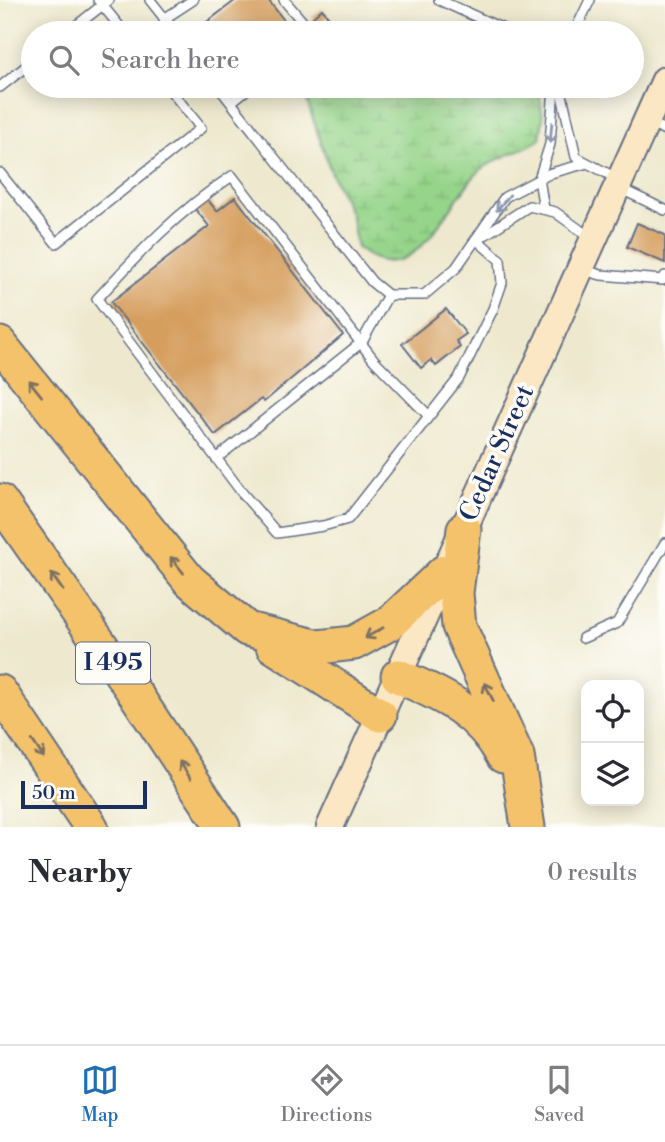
<!DOCTYPE html>
<html lang="en">
<head>
<meta charset="utf-8">
<style>
	:root { --surface:#fff; --page:#f2f2f3; --text:#2b2b33; --muted:#7c7c81; --line:#e1e1e2; --accent:#1f6fb2 }
	body { margin:0; font-family:"Libre Bodoni",serif; background:var(--page); color:var(--text) }
	.controls { position:absolute; right:21px; bottom:21px; display:grid; overflow:hidden; border-radius:14px; box-shadow:0 4px 18px #0003 }
	.controls button { width:63px; height:63px; display:grid; place-items:center; padding:0; border:0; border-bottom:2px solid var(--line); background:var(--surface); color:var(--text); font:35px sans-serif }
	.scale { position:absolute; left:21px; bottom:18px; width:126px; box-sizing:border-box; padding-left:7px; border:4px solid #1b2f5e; border-top:0; font-size:19px; line-height:24px; white-space:nowrap; color:#1b2f5e; -webkit-text-stroke:5px #fdfcf7; paint-order:stroke }
	.list { margin:0; padding:0; list-style:none }
	h2 { display:flex; justify-content:space-between; align-items:center; height:91px; margin:0; padding:0 28px; font-size:30px }
	h2 small { font-size:23px; font-weight:400; color:var(--muted) }
	.icon { flex:none; width:38px; height:38px; fill:none; stroke:currentColor; stroke-width:2; stroke-linecap:round; stroke-linejoin:round }
	.map { position:relative; flex:none; width:665px; height:827px; overflow:hidden }
	.search { position:absolute; background:var(--surface); box-shadow:0 4px 18px #0003; left:21px; right:21px; top:21px; height:77px; display:flex; align-items:center; gap:18px; box-sizing:border-box; padding:0 24px; border-radius:38px; color:var(--muted); font-size:26px }
	.sheet { height:217px; background:var(--surface) }
	nav { display:flex; justify-content:space-around; align-items:center; box-sizing:border-box; height:98px; border-top:2px solid var(--line); background:var(--surface); font-size:19px; color:var(--muted) }
	nav a { display:grid; justify-items:center; gap:4px }
	nav .on { color:var(--accent) }
	.map>svg:first-child { display:block }
	.wetland { fill:url(#wetland-marsh); stroke:#588274; stroke-width:2 }
	.building { fill:#d59e5d }
	.lines { fill:none; stroke-linecap:round; stroke-linejoin:round }
	.lane-casing { stroke:#657085; stroke-width:12 }
	.secondary-casing { stroke:#657085; stroke-width:30 }
	.highway-casing { stroke:#657085; stroke-width:37 }
	.lane { stroke:#fff; stroke-width:9 }
	.secondary { stroke:#fbe7c3; stroke-width:26 }
	.highway { stroke:#f4c26a; stroke-width:33 }
	.oneway { stroke:#8d97ae }
	.oneway2 { stroke:#7d7163 }
	.labels { text-anchor:middle; dominant-baseline:central; stroke-width:7; stroke-linejoin:round; paint-order:stroke }
	.shield { fill:#fdfcf7; stroke:#5f6c8c; stroke-width:2 }
	.shield-label { font-size:24px; font-weight:bold; fill:#1b2f5e }
	.street-label { font-size:26px; fill:#1b2f5e; stroke:#fdfcf7 }
</style>
</head>
<body>
<div class="map">
<svg width="665" height="827" viewBox="0 0 665 827">
	<defs>
		<pattern id="wetland-marsh" width="20" height="14" patternUnits="userSpaceOnUse" patternTransform="scale(1.75)"><rect width="20" height="14" fill="#95d489"/><path d="M1 5h8M5 5V1M11 12h8M15 12V8" fill="none" stroke="#80b679"/></pattern>
	</defs>
	<rect width="100%" height="100%" fill="#fdfcf7"/>
	<filter id="ink" filterUnits="userSpaceOnUse"><feTurbulence type="fractalNoise" baseFrequency=".0143" numOctaves="2"/><feDisplacementMap in="SourceGraphic" scale="14" xChannelSelector="R" yChannelSelector="G"/><feConvolveMatrix kernelMatrix="1 2 1 2 8 2 1 2 1" color-interpolation-filters="sRGB"/></filter>
	<filter id="wash" filterUnits="userSpaceOnUse"><feTurbulence type="fractalNoise" baseFrequency=".00686" numOctaves="4" result="noise"/><feDisplacementMap in="SourceGraphic" scale="28" xChannelSelector="R" yChannelSelector="G"/><feGaussianBlur stdDeviation="1.57" result="paint"/><feColorMatrix in="noise" values="0 0 0 0 0 0 0 0 0 0 0 0 0 0 0 0 0 1.4 0 .05"/><feComposite in="paint" operator="in"/></filter>
	<g filter="url(#wash)">
		<rect width="100%" height="100%" fill="#eee9ce"/>
		<path class="wetland" d="M302 86H538L543 117 540 139C522 152 500 155 482 169 448 196 417 298 357 248L351 215 332 175Z"/>
		<g id="blocks">
			<g class="building">
				<path d="M236 0H268L294 33H209L203 25Z"/>
				<path d="M322 9 328 16 318 25 312 18Z"/>
				<path d="M235 197 343 335 264 402 261 399 215 435 111 302 209 226 195 209 207 199 217 211Z"/>
				<path d="M637 223 665 235V263L627 247Z"/>
				<path d="M446 309 466 334 456 341 460 347 436 366 431 360 421 368 402 344Z"/>
			</g>
		</g>
	</g>
	<g filter="url(#ink)">
		<use href="#blocks" fill-opacity="0" stroke="#657085" stroke-width="2"/>
		<g class="lines">
			<g class="lane-casing">
				<g id="lane">
					<path d="M98 0 125 33"/>
					<path d="M150 0 176 33"/>
					<path d="M284 0 312 33"/>
					<path d="M439 0 512 33"/>
					<path d="M164 19 193 0"/>
					<path d="M67 33 109 0"/>
					<path d="M574 33 590 0"/>
					<path d="M218 86 372 282 388 295H424L456 268 505 197 551 173 584 164"/>
					<path d="M560 86 576 157 618 179"/>
					<path d="M0 87 33 61"/>
					<path d="M231 102 251 86"/>
					<path d="M648 122 665 130"/>
					<path d="M0 173 56 243 201 128 167 86"/>
					<path d="M619 188 665 210"/>
					<path d="M544 209 539 179 550 144 554 86"/>
					<path d="M480 238 529 206 555 212 591 238"/>
					<path d="M584 270 601 275 663 280 665 276"/>
					<path d="M428 415 374 360 232 176C176 213 142 250 97 299L243 494 277 533 323 526 348 519 459 378 493 309 502 283 500 260 477 240"/>
					<path d="M217 458 362 342 388 295"/>
					<path d="M583 638 617 623 665 543"/>
				</g>
			</g>
			<g class="secondary-casing">
				<path id="secondary" d="M330 827 665 80"/>
			</g>
			<g class="highway-casing">
				<g id="highway">
					<path d="M0 344 189 580 247 629 318 647 354 643 390 623 444 572"/>
					<path d="M0 501 138 698 223 827"/>
					<path d="M464 529 456 593 459 626 517 756 528 827"/>
					<path d="M273 646 380 715"/>
					<path d="M398 676C442 695 479 711 503 756"/>
					<path d="M0 692 91 827"/>
				</g>
			</g>
			<use href="#lane" class="lane"/>
			<use href="#secondary" class="secondary"/>
			<use href="#highway" class="highway"/>
		</g>
		<defs><path id="oneway-shaft" d="M-6 0H5M1.5-3L5.5 0L1.5 3" fill="none" stroke-width="1.6" stroke-linecap="round" stroke-linejoin="round" transform="scale(1.75)"/></defs>
		<g class="oneway">
			<use href="#oneway-shaft" transform="translate(551 133) rotate(95)"/>
			<use href="#oneway-shaft" transform="translate(503 203) rotate(130)"/>
		</g>
		<g class="oneway2">
			<use href="#oneway-shaft" transform="translate(35 388) rotate(-129)"/>
			<use href="#oneway-shaft" transform="translate(177 565) rotate(-129)"/>
			<use href="#oneway-shaft" transform="translate(57 582) rotate(-125)"/>
			<use href="#oneway-shaft" transform="translate(374 633) rotate(150)"/>
			<use href="#oneway-shaft" transform="translate(489 692) rotate(-116)"/>
			<use href="#oneway-shaft" transform="translate(38 749) rotate(56)"/>
			<use href="#oneway-shaft" transform="translate(185 770) rotate(-123)"/>
		</g>
	</g>
	<g class="labels">
		<rect class="shield" x="76" y="642.5" width="74" height="41" rx="5"/>
		<g class="shield-label">
			<text x="113" y="663">I 495</text>
		</g>
		<g class="street-label">
			<text transform="translate(497 453) rotate(-66)">Cedar Street</text>
		</g>
	</g>
</svg>
<div class="controls">
<button><svg class="icon" aria-label="locate" viewBox="0 0 24 24"><circle cx="12" cy="12" r="6"/><path d="M12 2v4M12 18v4M2 12h4M18 12h4"/></svg></button>
<button><svg class="icon" aria-label="layers" viewBox="0 0 24 24"><path d="M12 4l9 5-9 5-9-5zM3 14l9 5 9-5"/></svg></button>
</div>
<div class="scale">50 m</div>
<div class="search"><svg class="icon" aria-label="search" viewBox="0 0 24 24"><circle cx="10" cy="10" r="6"/><path d="M15 15l6 6"/></svg>Search here</div>
</div>
<section class="sheet">
<h2>Nearby<small>0 results</small></h2>
<ul class="list">
</ul>
</section>
<nav>
<a class="on"><svg class="icon" aria-label="map" viewBox="0 0 24 24"><path d="M3 6l6-2 6 2 6-2v14l-6 2-6-2-6 2zM9 4v14M15 6v14"/></svg>Map</a>
<a><svg class="icon" aria-label="directions" viewBox="0 0 24 24"><path d="M12 3l9 9-9 9-9-9zM9 14v-3h6M13 9l2 2-2 2"/></svg>Directions</a>
<a><svg class="icon" aria-label="saved" viewBox="0 0 24 24"><path d="M7 4h10v16l-5-4-5 4z"/></svg>Saved</a>
</nav>
</body>
</html>
